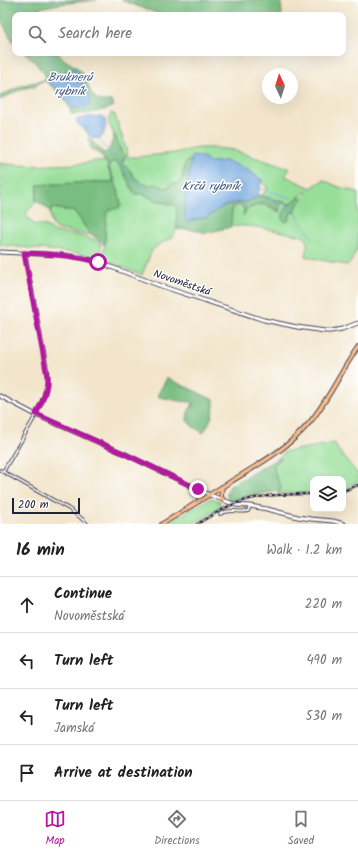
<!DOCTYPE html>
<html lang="en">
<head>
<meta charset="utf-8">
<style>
	:root { --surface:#fff; --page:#f2f2f2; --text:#202124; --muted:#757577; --line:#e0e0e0; --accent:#b5179e }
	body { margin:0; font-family:Kalam,sans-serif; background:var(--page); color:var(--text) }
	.controls { position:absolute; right:12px; bottom:12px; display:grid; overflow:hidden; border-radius:8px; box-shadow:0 4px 16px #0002 }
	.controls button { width:36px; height:36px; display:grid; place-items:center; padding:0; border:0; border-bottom:1px solid var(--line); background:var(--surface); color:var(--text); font:20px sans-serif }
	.compass { position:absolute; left:262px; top:68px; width:36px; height:36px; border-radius:50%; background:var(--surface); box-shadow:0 4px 16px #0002; rotate:356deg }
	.scale { position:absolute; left:12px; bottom:10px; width:68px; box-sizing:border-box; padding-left:4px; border:2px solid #22223b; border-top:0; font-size:11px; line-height:14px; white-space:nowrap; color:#22223b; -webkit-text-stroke:3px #fff; paint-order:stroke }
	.stop { position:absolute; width:12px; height:12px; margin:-9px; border:3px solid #b5179e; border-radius:50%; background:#fff }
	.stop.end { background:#b5179e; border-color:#fff; box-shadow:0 1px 4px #0008 }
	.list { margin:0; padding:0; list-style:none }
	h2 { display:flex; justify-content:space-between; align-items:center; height:52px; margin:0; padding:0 16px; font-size:17px }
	h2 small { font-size:13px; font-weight:400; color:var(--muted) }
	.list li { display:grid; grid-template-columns:26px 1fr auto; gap:12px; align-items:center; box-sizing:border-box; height:56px; padding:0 16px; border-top:1px solid var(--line) }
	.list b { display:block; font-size:15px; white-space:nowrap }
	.list p { margin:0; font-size:13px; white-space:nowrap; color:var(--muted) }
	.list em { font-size:13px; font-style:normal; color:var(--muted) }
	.icon { flex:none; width:22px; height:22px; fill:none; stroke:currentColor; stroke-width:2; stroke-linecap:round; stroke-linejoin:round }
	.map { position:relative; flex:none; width:358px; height:524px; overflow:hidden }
	.search { position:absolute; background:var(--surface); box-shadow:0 4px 16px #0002; left:12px; right:12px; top:12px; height:44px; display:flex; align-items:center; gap:10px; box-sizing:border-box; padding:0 14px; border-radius:8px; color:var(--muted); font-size:15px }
	.sheet { height:276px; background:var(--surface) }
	nav { display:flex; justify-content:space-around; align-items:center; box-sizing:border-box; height:56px; border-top:1px solid var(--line); background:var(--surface); font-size:11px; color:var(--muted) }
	nav a { display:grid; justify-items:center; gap:2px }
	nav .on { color:var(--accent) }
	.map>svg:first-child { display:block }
	.green { fill:#97de98; stroke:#5c806a }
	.forest { fill:#79bd80; stroke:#4e705e }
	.water { fill:#6da4db; stroke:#48638b }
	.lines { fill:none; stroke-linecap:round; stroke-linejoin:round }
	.stream { stroke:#6da4db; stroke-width:1 }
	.minor-casing { stroke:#413f51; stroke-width:4 }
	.tertiary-casing { stroke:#413f51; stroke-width:5 }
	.primary-casing { stroke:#413f51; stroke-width:5.5 }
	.minor { stroke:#fff; stroke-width:2 }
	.tertiary { stroke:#fff; stroke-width:3 }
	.primary { stroke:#f9bc8a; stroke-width:3.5 }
	.rail-casing { stroke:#22223b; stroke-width:2.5 }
	.rail { stroke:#fff; stroke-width:1; stroke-dasharray:3; stroke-linecap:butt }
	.route { stroke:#b5179e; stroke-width:5 }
	.labels { text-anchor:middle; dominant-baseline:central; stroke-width:3; stroke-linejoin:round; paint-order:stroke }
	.street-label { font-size:11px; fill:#22223b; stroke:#fff }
	.water-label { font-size:12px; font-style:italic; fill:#445c83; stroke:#fff }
</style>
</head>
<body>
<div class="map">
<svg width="358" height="524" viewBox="0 0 358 524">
	<rect width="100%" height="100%" fill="#fff"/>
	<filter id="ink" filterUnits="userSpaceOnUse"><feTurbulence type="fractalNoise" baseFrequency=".025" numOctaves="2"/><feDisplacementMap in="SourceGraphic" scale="8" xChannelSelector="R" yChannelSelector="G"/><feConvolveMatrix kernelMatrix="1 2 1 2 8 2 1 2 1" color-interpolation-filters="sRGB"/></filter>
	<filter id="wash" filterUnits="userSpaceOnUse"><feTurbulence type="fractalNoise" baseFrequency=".012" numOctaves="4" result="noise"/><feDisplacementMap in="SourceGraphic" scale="16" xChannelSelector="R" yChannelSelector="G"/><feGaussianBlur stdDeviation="0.9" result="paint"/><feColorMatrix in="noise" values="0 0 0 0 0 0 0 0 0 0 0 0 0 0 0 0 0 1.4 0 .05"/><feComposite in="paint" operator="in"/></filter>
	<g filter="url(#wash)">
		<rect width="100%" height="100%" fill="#f2e5cb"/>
		<g class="green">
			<path d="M111 113 115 115 128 155 123 156C120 149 118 140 114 134 110 126 106 122 111 113Z"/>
			<path d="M198 148H216L233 150 290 169 285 176 311 188 323 180 339 187 358 192V244L356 248 357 249 350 263 346 265 321 260 305 256C306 249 311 240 302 236 294 234 286 233 278 231 261 228 249 224 231 227 230 219 231 201 243 207L244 210V214C248 207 259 203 267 206 271 207 274 210 279 212L280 210 281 203H283L288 205 282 217 289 220 291 212H294L297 214 294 209 307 194 306 192 290 204 264 197 263 195 264 193 267 189H268L263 183V181L244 168 225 161 212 162 207 161 204 157 192 156C191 162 188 162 185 167 182 171 183 178 180 183L164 188 156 184 150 185 143 184 135 178 129 169 123 164V159L128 157H136L174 153Z"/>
			<path d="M95 161 107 162C107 169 112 175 113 182H97L38 185 35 204 27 212 26 215 33 224 46 226 56 232 81 236 95 240 99 242 101 245 99 257 59 251 0 245V163C17 166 34 166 51 165 66 164 80 165 95 161Z"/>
			<path d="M110 162C113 162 114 161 117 163 120 165 132 188 134 193L137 194H143L155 200 175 205 177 207V229L174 234 172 237 160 244 152 250 142 275 102 259 101 258 105 246V233L107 212 109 210 121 205 118 190 109 168Z"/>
			<path d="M52 208 72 211 75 212 88 231 89 235H87L56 229 52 224 50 212Z"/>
			<path d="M335 443 338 450 358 474V481L347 488 343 490V479H313V493H277L280 491 281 487 274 473V465L281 459 280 457 284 452Z"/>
			<path d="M211 498 220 501V508L202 519 191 524H165Z"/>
		</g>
		<g class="forest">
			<path d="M0 0H97C82 2 45 4 33 11V15H15V45L3 24 0 21Z"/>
			<path d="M121 0H281L282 15H165L156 13Z"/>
			<path d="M25 53H39L41 54 42 53H58C64 62 75 64 82 72 88 81 88 93 97 99 101 102 107 101 112 101L114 106C104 111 83 115 71 114 70 102 54 87 45 81L40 82 35 87C22 86 11 95 0 100V96L23 85 44 80 46 77 42 70H41L35 62Z"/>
			<path d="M114 134 122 154 125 157 122 160 123 164 129 169 135 178 143 184 150 185 156 184 165 188 168 187 171 184 180 183C183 178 186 169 184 164L187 161H191L185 197V221L206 218 222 207 234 203 248 202 260 195 290 204 300 196 303 199 296 206 294 212H291L288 221 286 222 284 221 282 218 284 212 288 206V205L285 203H282L278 207 280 210 279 211C274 208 267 203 261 204 257 204 258 205 255 206 247 207 246 209 243 216L245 208C242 203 237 204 232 207L231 224V227L214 231 206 233 195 230 177 229C175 222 178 213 176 206L155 200 143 194H135L120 166 116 162H113L110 163 109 168 118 190 121 205 119 208 109 210 107 212 105 233V246L99 240 89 233 87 229 75 212 72 211 52 208 50 211 36 200 38 186 37 185 97 182H113C112 175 107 169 107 162L104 161C103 155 96 152 91 149L88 137 102 151C103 152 104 153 105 153 110 152 113 138 114 134Z"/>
			<path d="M167 378 214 400C215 410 210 424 203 433L192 426 187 420 188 412 193 404 191 402 179 401 159 397 158 394Z"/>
			<path d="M280 457 281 459 274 465 275 473 281 487 280 491 259 494 229 501C225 495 227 491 230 486Z"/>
		</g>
		<g class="water">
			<path d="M74 69C81 73 81 82 85 89 86 92 89 94 90 97 91 101 90 101 90 104 84 107 79 109 73 108L63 96 48 82V80C57 77 64 71 74 69Z"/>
			<path d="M101 116 105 118 106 125 103 136 100 138 92 139C89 136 88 134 86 131 83 128 79 125 76 122L77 119 89 117Z"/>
			<path d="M192 156 202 157 210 162H216L224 161 229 162 245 168 262 180 258 194 260 195 248 202 234 203 222 207 206 218H201L187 222 185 221V197Z"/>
		</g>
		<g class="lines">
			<g class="stream">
				<path d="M17 0 27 15"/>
				<path d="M43 53 61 74"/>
				<path d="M82 106 89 117"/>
				<path d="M97 139 116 159 132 181 143 189 185 197"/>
				<path d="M259 188 291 198"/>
				<path d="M259 196 288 205 292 208 312 238"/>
			</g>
		</g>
	</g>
	<g filter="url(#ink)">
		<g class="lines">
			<g class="minor-casing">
				<g id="minor">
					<path d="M0 470 69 509 81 518 87 524"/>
					<path d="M3 472 36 415 43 399 47 383V370L25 253"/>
					<path d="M220 514C230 508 239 513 248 511L250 506"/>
				</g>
			</g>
			<g class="tertiary-casing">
				<g id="tertiary">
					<path d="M0 252 62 255 84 258 98 262 161 286 264 320 297 327 325 331H331L342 329 358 323"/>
					<path d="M0 396 36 415 123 453 210 495 236 505 250 506 267 509 298 517 311 519 333 521 344 524"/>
				</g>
			</g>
			<g class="primary-casing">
				<g id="primary">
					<path d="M222 487 221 497 223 500"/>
					<path d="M198 489 200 495 199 501"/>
					<path d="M162 524C184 511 205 497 227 484 257 465 287 450 310 422 329 399 341 371 358 347"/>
				</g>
			</g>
			<use href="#minor" class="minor"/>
			<use href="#tertiary" class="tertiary"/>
			<use href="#primary" class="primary"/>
			<g class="rail-casing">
				<g id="rail">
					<path d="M343 491 358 485"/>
					<path d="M197 524C207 518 217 512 227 507 255 494 283 494 313 494"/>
				</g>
			</g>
			<use href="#rail" class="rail"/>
		</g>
	</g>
	<g class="lines" filter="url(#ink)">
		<path class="route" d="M98 262C73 255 49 254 24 253L47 376C48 390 42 402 36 414L123 453 198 489"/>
	</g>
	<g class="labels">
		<g class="street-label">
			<text transform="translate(182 283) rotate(19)">Novoměstská</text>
		</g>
		<g class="water-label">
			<text x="70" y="77">Bruknerů<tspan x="70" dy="14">rybník</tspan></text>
			<text x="211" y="186">Krčů rybník</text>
		</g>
	</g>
</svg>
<div class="controls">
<button><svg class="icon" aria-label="layers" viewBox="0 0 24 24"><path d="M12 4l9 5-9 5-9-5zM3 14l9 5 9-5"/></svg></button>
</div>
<svg class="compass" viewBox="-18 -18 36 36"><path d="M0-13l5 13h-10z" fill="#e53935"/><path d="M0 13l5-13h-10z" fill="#757577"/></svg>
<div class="scale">200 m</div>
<div class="stop" style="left:98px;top:262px"></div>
<div class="stop end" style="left:198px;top:489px"></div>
<div class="search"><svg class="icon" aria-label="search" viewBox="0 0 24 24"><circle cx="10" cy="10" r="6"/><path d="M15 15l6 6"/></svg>Search here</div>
</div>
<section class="sheet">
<h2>16 min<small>Walk · 1.2 km</small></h2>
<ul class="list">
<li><svg class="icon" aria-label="ahead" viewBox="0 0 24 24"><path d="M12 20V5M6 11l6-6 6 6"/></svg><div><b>Continue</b><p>Novoměstská</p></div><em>220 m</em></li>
<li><svg class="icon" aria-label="left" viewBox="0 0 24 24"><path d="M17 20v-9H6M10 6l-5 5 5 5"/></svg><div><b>Turn left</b></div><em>490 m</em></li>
<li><svg class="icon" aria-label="left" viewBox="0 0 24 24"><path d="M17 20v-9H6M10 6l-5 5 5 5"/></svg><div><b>Turn left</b><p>Jamská</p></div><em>530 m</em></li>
<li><svg class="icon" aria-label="arrive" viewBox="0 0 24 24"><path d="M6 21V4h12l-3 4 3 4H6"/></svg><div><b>Arrive at destination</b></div></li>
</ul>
</section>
<nav>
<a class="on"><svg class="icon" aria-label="map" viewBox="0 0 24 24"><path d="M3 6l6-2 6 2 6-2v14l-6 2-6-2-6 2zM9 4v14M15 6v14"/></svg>Map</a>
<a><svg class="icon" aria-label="directions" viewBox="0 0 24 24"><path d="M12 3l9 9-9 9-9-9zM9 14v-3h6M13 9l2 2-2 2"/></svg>Directions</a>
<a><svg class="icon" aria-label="saved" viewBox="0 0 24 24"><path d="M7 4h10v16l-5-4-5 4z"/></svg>Saved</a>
</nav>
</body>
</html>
